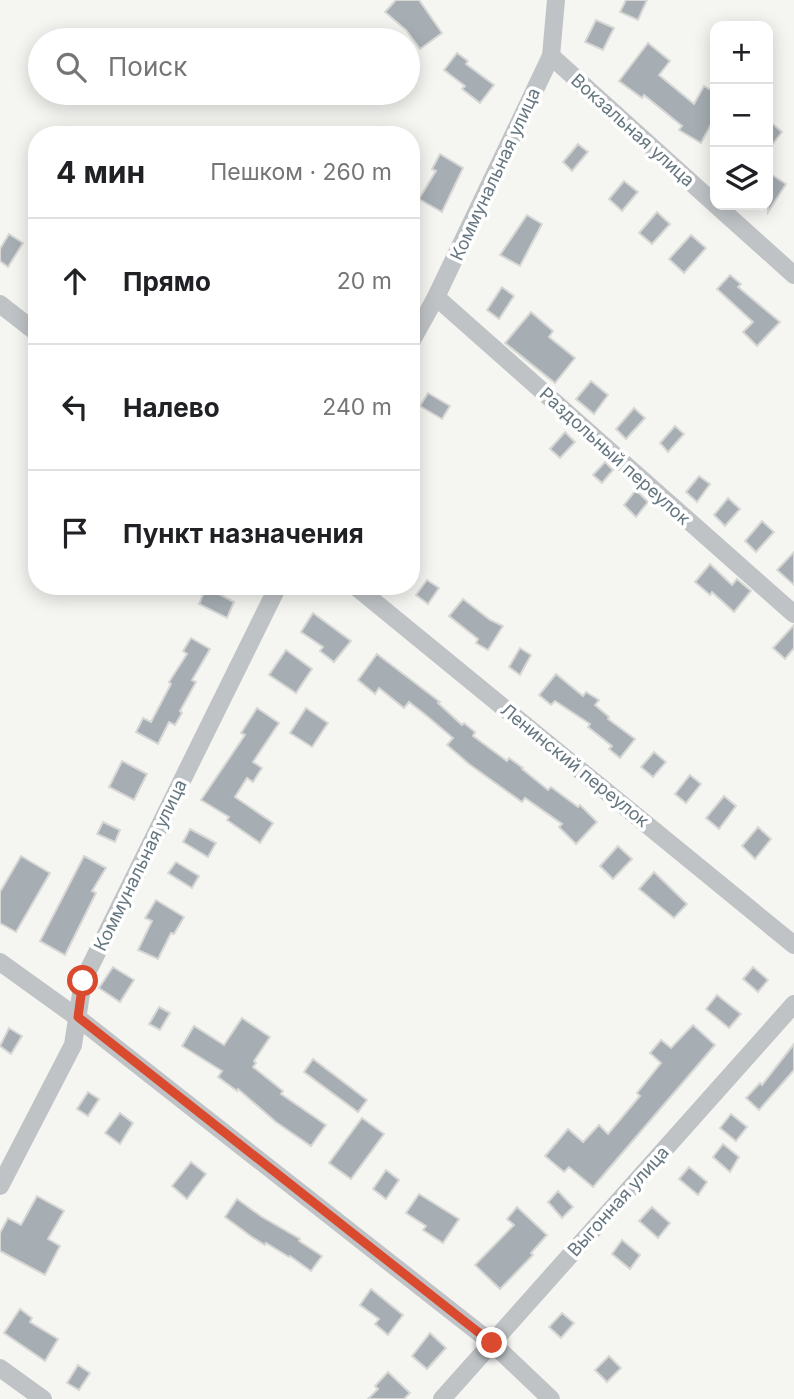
<!DOCTYPE html>
<html lang="ru">
<head>
<meta charset="utf-8">
<style>
	:root { --surface:#fff; --page:#f2f2f2; --text:#202124; --muted:#757577; --line:#e0e0e0 }
	body { margin:0; font-family:Inter,sans-serif; background:var(--page); color:var(--text) }
	.controls { position:absolute; right:21px; top:21px; display:grid; overflow:hidden; border-radius:14px; box-shadow:0 4px 18px #0003 }
	.controls button { width:63px; height:63px; display:grid; place-items:center; padding:0; border:0; border-bottom:2px solid var(--line); background:var(--surface); color:var(--text); font:35px sans-serif }
	.stop { position:absolute; width:21px; height:21px; margin:-16px; border:5px solid #d94a2e; border-radius:50%; background:#fff }
	.stop.end { background:#d94a2e; border-color:#fff; box-shadow:0 2px 7px #0008 }
	.list { margin:0; padding:0; list-style:none }
	h2 { display:flex; justify-content:space-between; align-items:center; height:91px; margin:0; padding:0 28px; font-size:30px }
	h2 small { font-size:23px; font-weight:400; color:var(--muted) }
	.list li { display:grid; grid-template-columns:46px 1fr auto; gap:21px; align-items:center; box-sizing:border-box; height:126px; padding:0 28px; border-top:2px solid var(--line) }
	.list b { display:block; font-size:26px; white-space:nowrap }
	.list em { font-size:23px; font-style:normal; color:var(--muted) }
	.icon { flex:none; width:38px; height:38px; fill:none; stroke:currentColor; stroke-width:2; stroke-linecap:round; stroke-linejoin:round }
	.map { position:relative; flex:none; width:794px; height:1399px; overflow:hidden }
	.search { position:absolute; background:var(--surface); box-shadow:0 4px 18px #0003; left:28px; top:28px; width:392px; height:77px; display:flex; align-items:center; gap:18px; box-sizing:border-box; padding:0 24px; border-radius:38px; color:var(--muted); font-size:26px }
	.panel { position:absolute; background:var(--surface); box-shadow:0 4px 18px #0003; left:28px; top:126px; width:392px; height:469px; border-radius:28px }
	.map>svg:first-child { display:block }
	.building { fill:#a6aeb3; stroke:#d7d7d5; stroke-width:2 }
	.lines { fill:none; stroke-linecap:round; stroke-linejoin:round }
	.minor { stroke:#bfc3c6; stroke-width:18 }
	.route { stroke:#d94a2e; stroke-width:9 }
	.labels { text-anchor:middle; dominant-baseline:central; stroke-width:7; stroke-linejoin:round; paint-order:stroke }
	.street-label { font-size:18px; fill:#667781; stroke:#fff }
</style>
</head>
<body>
<div class="map">
<svg width="794" height="1399" viewBox="0 0 794 1399">
	<rect width="100%" height="100%" fill="#f5f5f2"/>
	<g class="building">
		<path d="M396 0H419L442 33 420 49 406 30 385 12Z"/>
		<path d="M626 0H647L638 20 620 12Z"/>
		<path d="M596 20 614 28 603 50 585 42Z"/>
		<path d="M648 43 670 61 659 75 694 104 704 86 715 92V117L701 143 679 130 682 126 644 95 642 98 619 81Z"/>
		<path d="M457 53 468 61 466 64 494 85 480 103 462 89 465 86 444 70Z"/>
		<path d="M768 120 782 132 768 150Z"/>
		<path d="M578 144 588 152 572 171 563 162Z"/>
		<path d="M440 154 463 168 442 212 419 199 436 171 432 169Z"/>
		<path d="M772 175 786 184 768 212V181Z"/>
		<path d="M624 181 638 192 622 211 609 199Z"/>
		<path d="M657 212 670 224 652 244 639 233Z"/>
		<path d="M527 215 542 224 520 266 500 255Z"/>
		<path d="M9 234 23 243 8 267 0 261V249Z"/>
		<path d="M691 235 706 248 684 273 669 259Z"/>
		<path d="M730 275 741 284 738 287 780 322 757 346 743 332 753 322 717 289Z"/>
		<path d="M502 287 514 296 499 319 487 310Z"/>
		<path d="M531 312 553 331 549 337 575 358 555 383 505 343Z"/>
		<path d="M591 381 608 395 594 414 576 399Z"/>
		<path d="M428 393 450 406 442 419 420 406Z"/>
		<path d="M634 408 645 418 626 439 616 429Z"/>
		<path d="M675 426 684 434 668 452 660 443Z"/>
		<path d="M565 432 575 442 560 458 550 449Z"/>
		<path d="M605 462 613 470 602 483 593 475Z"/>
		<path d="M699 476 710 484 697 502 686 492Z"/>
		<path d="M636 490 648 502 636 517 624 505Z"/>
		<path d="M728 498 740 509 725 526 714 515Z"/>
		<path d="M762 521 774 532 756 552 745 541Z"/>
		<path d="M794 552V585L777 570Z"/>
		<path d="M710 564 732 585 737 579 751 591 734 612 712 592 710 595 695 582Z"/>
		<path d="M427 580 439 588 428 604 416 595Z"/>
		<path d="M206 587 234 602 227 618 199 604Z"/>
		<path d="M463 599 490 620 503 626 488 650 476 643 478 639 449 616Z"/>
		<path d="M313 613 351 641 334 662 320 651 323 647 301 632Z"/>
		<path d="M794 625V648L785 659 773 648Z"/>
		<path d="M191 638 210 649 192 680 196 682 180 711 182 713 175 725 169 722 158 744 136 732 143 718 151 722 171 684 169 682 187 654 183 651Z"/>
		<path d="M520 648 531 655 520 675 509 667Z"/>
		<path d="M286 650 312 669 296 693 269 675Z"/>
		<path d="M377 654 440 702 438 703 462 725 464 723 475 732 473 736 507 761 509 758 523 768 522 769 548 790 551 787 578 807 580 805 597 822 576 844 559 827 562 824 525 798 522 802 469 764 447 745 453 738 427 716 409 702 404 708 379 688 375 694 358 680Z"/>
		<path d="M556 674 583 696 586 692 599 700 595 705 609 717 608 719 635 739 620 758 609 749 612 746 588 727 590 724 555 701 551 705 539 695Z"/>
		<path d="M257 708 279 723 253 762 262 768 253 782 247 778 235 797 273 823 260 843 227 820 229 817 201 800 245 735 241 733Z"/>
		<path d="M306 708 328 723 312 747 290 733Z"/>
		<path d="M654 752 666 762 653 777 641 767Z"/>
		<path d="M122 761 147 774 134 800 109 787Z"/>
		<path d="M690 775 701 784 686 803 675 794Z"/>
		<path d="M724 796 736 806 719 829 706 818Z"/>
		<path d="M103 822 120 830 115 842 97 834Z"/>
		<path d="M758 827 771 839 755 859 742 846Z"/>
		<path d="M190 829 216 843 208 857 183 842Z"/>
		<path d="M618 846 632 859 613 879 600 866Z"/>
		<path d="M21 856 50 873 16 932 0 923V892Z"/>
		<path d="M84 856 106 868 92 891 96 893 65 955 40 941Z"/>
		<path d="M176 862 199 876 192 888 168 873Z"/>
		<path d="M654 872 687 904 674 918 639 889Z"/>
		<path d="M156 900 184 917 174 934 171 933 158 959 138 950 152 921 145 918Z"/>
		<path d="M113 967 134 980 120 1002 99 988Z"/>
		<path d="M753 967 768 980 758 992 743 979Z"/>
		<path d="M717 995 741 1014 729 1028 706 1009Z"/>
		<path d="M159 1007 170 1013 160 1030 149 1024Z"/>
		<path d="M242 1018 270 1037 254 1061 256 1063 253 1067 283 1091 281 1094 326 1125 311 1146 276 1122 238 1089 237 1091 218 1077 222 1071 182 1046 194 1026 224 1045Z"/>
		<path d="M693 1025 715 1045 593 1187 569 1167 564 1172 545 1156 568 1129 583 1142 599 1125 608 1134 640 1096 637 1093 661 1063 650 1053 661 1040 671 1048Z"/>
		<path d="M9 1028 22 1036 11 1054 0 1046Z"/>
		<path d="M794 1044V1070L759 1110 746 1098 760 1083 762 1085Z"/>
		<path d="M313 1059 367 1100 358 1112 304 1072Z"/>
		<path d="M88 1092 99 1099 88 1116 77 1109Z"/>
		<path d="M120 1113 133 1123 120 1144 105 1133Z"/>
		<path d="M731 1114 747 1127 736 1141 720 1128Z"/>
		<path d="M362 1118 384 1134 351 1179 329 1163Z"/>
		<path d="M723 1144 739 1157 730 1172 713 1157Z"/>
		<path d="M191 1162 206 1174 187 1199 172 1186Z"/>
		<path d="M689 1167 707 1182 698 1195 679 1179Z"/>
		<path d="M386 1170 399 1180 386 1199 373 1189Z"/>
		<path d="M558 1191 573 1207 562 1218 548 1202Z"/>
		<path d="M419 1194 459 1219 443 1243 423 1230 426 1226 406 1213Z"/>
		<path d="M37 1196 64 1211 48 1239 60 1246 45 1275 0 1251V1233L8 1218 21 1225Z"/>
		<path d="M237 1199 262 1217 300 1239 299 1241 322 1256 311 1271 290 1256 289 1257 266 1243 265 1245 252 1237 225 1217Z"/>
		<path d="M517 1207 547 1235 531 1253 533 1255 500 1289 475 1265 514 1225 507 1219Z"/>
		<path d="M652 1207 670 1223 658 1238 639 1221Z"/>
		<path d="M622 1240 640 1255 630 1269 612 1254Z"/>
		<path d="M371 1289 403 1315 388 1335 375 1324 379 1319 360 1305Z"/>
		<path d="M20 1309 32 1318 30 1322 58 1339 45 1361 4 1333Z"/>
		<path d="M562 1313 574 1323 561 1338 549 1327Z"/>
		<path d="M430 1333 446 1348 427 1369 412 1356Z"/>
		<path d="M609 1356 621 1368 607 1382 595 1370Z"/>
		<path d="M78 1365 90 1373 79 1390 67 1383Z"/>
		<path d="M388 1372 410 1393 404 1399H368L378 1389 375 1386Z"/>
	</g>
	<g class="lines">
		<g class="minor">
			<path d="M551 56 715 204"/>
			<path d="M716 205 794 275"/>
			<path d="M436 297 794 614"/>
			<path d="M0 304 37 333"/>
			<path d="M411 342 436 297 551 56 556 0"/>
			<path d="M355 586 794 945"/>
			<path d="M0 962 78 1018 492 1343 551 1399"/>
			<path d="M0 1186 73 1045 83 981 278 586"/>
			<path d="M0 1368 43 1399"/>
			<path d="M442 1399 794 1004"/>
		</g>
	</g>
	<g class="lines">
		<path class="route" d="M83 981 78 1017 492 1343"/>
	</g>
	<g class="labels">
		<g class="street-label">
			<text transform="translate(633 130) rotate(42)">Вокзальная улица</text>
			<text transform="translate(495 174) rotate(-65)">Коммунальная улица</text>
			<text transform="translate(615 456) rotate(42)">Раздольный переулок</text>
			<text transform="translate(575 765) rotate(39)">Ленинский переулок</text>
			<text transform="translate(140 865) rotate(-64)">Коммунальная улица</text>
			<text transform="translate(618 1201) rotate(-48)">Выгонная улица</text>
		</g>
	</g>
</svg>
<div class="controls">
<button>+</button>
<button>−</button>
<button><svg class="icon" aria-label="layers" viewBox="0 0 24 24"><path d="M12 4l9 5-9 5-9-5zM3 14l9 5 9-5"/></svg></button>
</div>
<div class="stop" style="left:83px;top:981px"></div>
<div class="stop end" style="left:492px;top:1343px"></div>
<div class="search"><svg class="icon" aria-label="search" viewBox="0 0 24 24"><circle cx="10" cy="10" r="6"/><path d="M15 15l6 6"/></svg>Поиск</div>
<section class="panel">
<h2>4 мин<small>Пешком · 260 m</small></h2>
<ul class="list">
<li><svg class="icon" aria-label="ahead" viewBox="0 0 24 24"><path d="M12 20V5M6 11l6-6 6 6"/></svg><div><b>Прямо</b></div><em>20 m</em></li>
<li><svg class="icon" aria-label="left" viewBox="0 0 24 24"><path d="M17 20v-9H6M10 6l-5 5 5 5"/></svg><div><b>Налево</b></div><em>240 m</em></li>
<li><svg class="icon" aria-label="arrive" viewBox="0 0 24 24"><path d="M6 21V4h12l-3 4 3 4H6"/></svg><div><b>Пункт назначения</b></div></li>
</ul>
</section>
</div>
</body>
</html>
